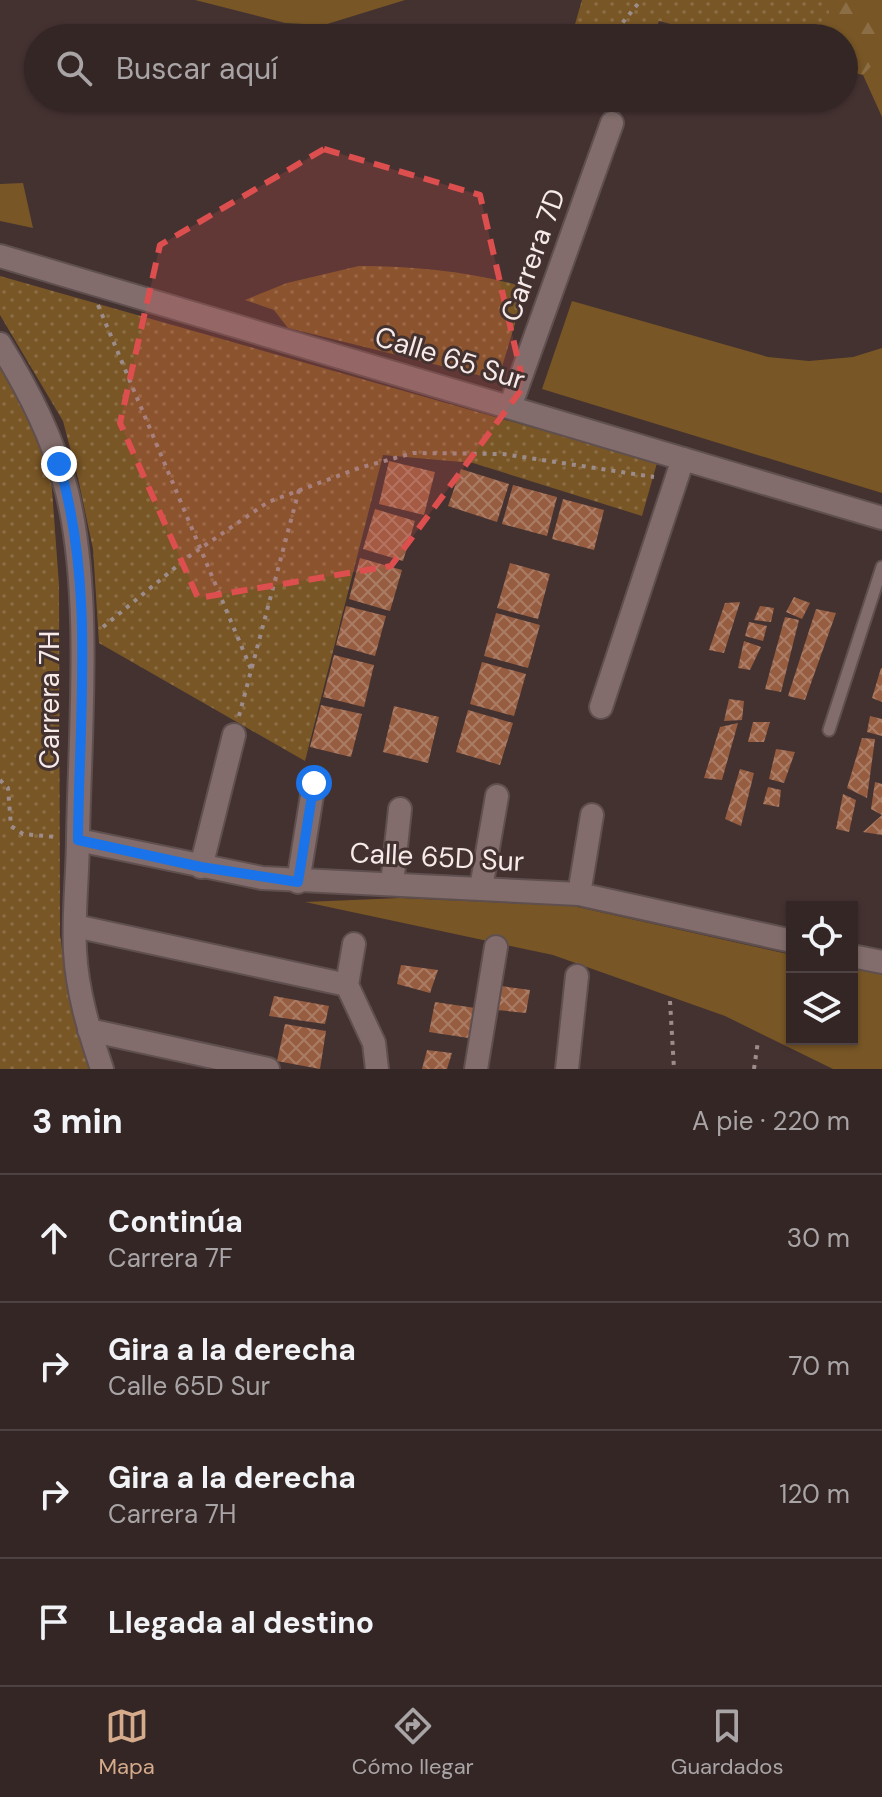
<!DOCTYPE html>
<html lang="es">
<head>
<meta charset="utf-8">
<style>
	:root { --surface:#332625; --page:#3e3232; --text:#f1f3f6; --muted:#a9a5a7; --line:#4e4342; --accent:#d6ab8b }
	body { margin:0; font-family:"DM Sans",sans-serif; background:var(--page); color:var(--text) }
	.controls { position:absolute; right:24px; bottom:24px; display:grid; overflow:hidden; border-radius:0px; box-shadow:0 2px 6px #0004 }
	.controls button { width:72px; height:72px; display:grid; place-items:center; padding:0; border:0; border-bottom:2px solid var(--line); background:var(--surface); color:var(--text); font:40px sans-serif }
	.stop { position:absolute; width:24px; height:24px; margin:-18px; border:6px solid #1a73e8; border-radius:50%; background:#fff }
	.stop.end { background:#1a73e8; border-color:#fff; box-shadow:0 2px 8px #0008 }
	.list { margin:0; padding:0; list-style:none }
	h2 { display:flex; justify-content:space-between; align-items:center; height:104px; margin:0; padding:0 32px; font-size:34px }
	h2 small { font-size:26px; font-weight:400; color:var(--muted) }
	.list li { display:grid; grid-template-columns:52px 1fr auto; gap:24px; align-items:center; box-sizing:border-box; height:128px; padding:0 32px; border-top:2px solid var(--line) }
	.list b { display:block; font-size:30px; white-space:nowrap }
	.list p { margin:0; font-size:26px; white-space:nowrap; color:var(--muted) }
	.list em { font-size:26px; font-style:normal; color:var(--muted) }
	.icon { flex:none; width:44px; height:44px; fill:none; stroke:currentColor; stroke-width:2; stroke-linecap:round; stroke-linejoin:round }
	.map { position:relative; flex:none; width:882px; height:1069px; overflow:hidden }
	.search { position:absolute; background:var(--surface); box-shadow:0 2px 6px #0004; left:24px; right:24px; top:24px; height:88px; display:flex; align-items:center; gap:20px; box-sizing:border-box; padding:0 28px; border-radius:44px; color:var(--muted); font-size:30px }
	.sheet { height:616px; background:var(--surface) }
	nav { display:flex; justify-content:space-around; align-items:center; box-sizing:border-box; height:112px; border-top:2px solid var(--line); background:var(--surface); font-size:22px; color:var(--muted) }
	nav a { display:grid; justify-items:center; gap:4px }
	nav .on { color:var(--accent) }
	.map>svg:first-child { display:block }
	.grass { fill:#785626 }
	.forest { fill:url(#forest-firs) }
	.park { fill:url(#park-dots) }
	.building { fill:url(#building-cross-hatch) }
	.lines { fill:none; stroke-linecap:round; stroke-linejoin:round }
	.service-casing { stroke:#5f504f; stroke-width:15 }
	.minor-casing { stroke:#5f504f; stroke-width:26 }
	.tertiary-casing { stroke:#5f504f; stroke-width:26 }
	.path { stroke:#9c8d8c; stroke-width:4; stroke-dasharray:4 6; stroke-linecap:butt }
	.service { stroke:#826d6c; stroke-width:11 }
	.minor { stroke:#826d6c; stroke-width:22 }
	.tertiary { stroke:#826d6c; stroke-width:22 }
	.route { stroke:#1a73e8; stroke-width:10 }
	.marked { fill:#dd4f4f; fill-opacity:0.2; stroke:#dd4f4f; stroke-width:6; stroke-dasharray:16 10; stroke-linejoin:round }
	.labels { text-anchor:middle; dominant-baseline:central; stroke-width:6; stroke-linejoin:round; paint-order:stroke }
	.street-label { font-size:28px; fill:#f7ebea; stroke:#443231 }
</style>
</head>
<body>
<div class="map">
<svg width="882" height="1069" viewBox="0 0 882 1069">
	<defs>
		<pattern id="forest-firs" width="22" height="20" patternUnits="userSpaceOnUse" patternTransform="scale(2)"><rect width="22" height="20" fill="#785626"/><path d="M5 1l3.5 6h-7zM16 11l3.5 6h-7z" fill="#8c6e46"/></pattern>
		<pattern id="park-dots" width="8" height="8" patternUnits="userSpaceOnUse" patternTransform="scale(2)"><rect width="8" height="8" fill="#785626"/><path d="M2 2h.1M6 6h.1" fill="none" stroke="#8c6e46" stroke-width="1.8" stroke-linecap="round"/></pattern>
		<pattern id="building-cross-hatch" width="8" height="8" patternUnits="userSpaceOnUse" patternTransform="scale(2)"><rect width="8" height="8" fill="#965d40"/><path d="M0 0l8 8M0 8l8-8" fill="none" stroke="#ab7c65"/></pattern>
	</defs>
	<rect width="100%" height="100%" fill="#443231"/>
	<g class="grass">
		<path d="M195 0H405L324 25 285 23Z"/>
		<path d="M882 0V117L863 75 844 70V38H827Z"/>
		<path d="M23 183 33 228 0 221V184Z"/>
		<path d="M572 301 768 357 809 361 853 357 882 348V493L542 389Z"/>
		<path d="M400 898 573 906 792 955V1039H852V967L882 974V1069H833L725 1016 553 955 305 902Z"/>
	</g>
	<path class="forest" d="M788 0H882V63L876 61 863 75 844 70V38H755Z"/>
	<g class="park">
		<path d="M582 0H830L827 38H725L659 21 653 38H571Z"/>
		<path d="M359 266C418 266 470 272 526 287L498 380 288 328 274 310 245 300 287 283Z"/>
		<path d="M0 276 657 463 642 516 473 463 383 455 305 761 99 643 93 549 78 478 63 421 0 315Z"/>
		<path d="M0 358 35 424 51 476 59 585 60 935 68 991 91 1069H0Z"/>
	</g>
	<g class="building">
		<path d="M389 461 435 472 424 515 379 504Z"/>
		<path d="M461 469 509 484 497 522 448 506Z"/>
		<path d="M513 485 557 497 547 536 502 524Z"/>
		<path d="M563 499 604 510 594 550 552 539Z"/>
		<path d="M375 509 415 521 403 561 363 549Z"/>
		<path d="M360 558 402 570 390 611 349 599Z"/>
		<path d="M510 563 550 574 538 619 497 608Z"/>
		<path d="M794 597 810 603 802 619 786 612Z"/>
		<path d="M740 602 724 653 709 650 725 603Z"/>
		<path d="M346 606 386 616 375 656 336 645Z"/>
		<path d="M760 606 774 608 771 622 754 620Z"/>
		<path d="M816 609 836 613 805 700 788 696Z"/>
		<path d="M496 613 540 625 528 668 484 656Z"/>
		<path d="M785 617 799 620 781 692 765 689Z"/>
		<path d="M749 622 767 626 763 641 745 636Z"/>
		<path d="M744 641 761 647 750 670 738 668Z"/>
		<path d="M334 655 374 665 364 707 323 697Z"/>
		<path d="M482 662 526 674 514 716 470 704Z"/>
		<path d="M881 668H882V702L872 698Z"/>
		<path d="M729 699 744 701 742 720 724 721Z"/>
		<path d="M321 705 362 714 351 757 310 747Z"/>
		<path d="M394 706 439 717 428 763 383 752Z"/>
		<path d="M468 710 513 723 500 765 456 752Z"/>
		<path d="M870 716 882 719V736L867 732Z"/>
		<path d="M753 722H770L764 742H748Z"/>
		<path d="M738 723 722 780 704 778 720 727Z"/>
		<path d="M862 738 875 739 867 798 847 788Z"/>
		<path d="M776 749 795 752 784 783 769 779Z"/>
		<path d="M740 769 754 773 741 826 725 819Z"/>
		<path d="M875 782 882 784V835L863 832 882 815 871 809Z"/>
		<path d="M768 787 781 790 779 807 763 804Z"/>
		<path d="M843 794 856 800 849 832 836 829Z"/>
		<path d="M401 965 438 970 430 993 397 984Z"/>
		<path d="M501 986 530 990 526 1013 497 1010Z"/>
		<path d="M274 996 329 1006 325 1024 269 1016Z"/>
		<path d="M435 1002 482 1009 475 1039 429 1032Z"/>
		<path d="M285 1024 326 1031 320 1069 277 1061Z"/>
		<path d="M427 1050 452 1053 447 1069H422Z"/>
	</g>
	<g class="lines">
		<g class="service-casing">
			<path id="service" d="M829 730 882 567"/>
		</g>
		<g class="minor-casing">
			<g id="minor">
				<path d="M510 407 612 123"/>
				<path d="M601 707 683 459"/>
				<path d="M78 840 262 878 579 894 792 941"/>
				<path d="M201 867 234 735"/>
				<path d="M298 882 314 783"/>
				<path d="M392 884 400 809"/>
				<path d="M481 888 497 796"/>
				<path d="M579 894 592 815"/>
				<path d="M75 926 347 985"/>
				<path d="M354 944 347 985 374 1043 377 1069"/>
				<path d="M852 956 882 962"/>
				<path d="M89 1030 268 1069"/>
				<path d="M476 1069 496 947"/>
				<path d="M567 1069 577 976"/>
			</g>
		</g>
		<g class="tertiary-casing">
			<g id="tertiary">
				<path d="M0 256 882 518"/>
				<path d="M0 344C29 391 53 438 67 492 92 594 80 730 78 836 78 875 73 913 75 951 77 991 89 1031 102 1069"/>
			</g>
		</g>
		<g class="path">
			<path d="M610 38 641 0"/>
			<path d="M98 305 251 669"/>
			<path d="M103 627 188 557 268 502 359 468 413 453 503 454 654 477"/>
			<path d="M239 716 299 490"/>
			<path d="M0 780 8 788 11 826 23 834 56 837"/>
			<path d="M670 1001 674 1069"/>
			<path d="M754 1069 758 1041"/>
		</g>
		<use href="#service" class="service"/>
		<use href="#minor" class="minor"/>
		<use href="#tertiary" class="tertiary"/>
	</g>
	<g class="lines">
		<path class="route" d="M59 464C95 584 79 716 78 840L201 867 298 882 314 783"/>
	</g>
	<path class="marked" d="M324 149 480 195 524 386 391 566 198 598 120 423 160 245Z"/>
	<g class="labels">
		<g class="street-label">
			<text transform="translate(533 255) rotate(-70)">Carrera 7D</text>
			<text transform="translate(450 358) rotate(17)">Calle 65 Sur</text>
			<text transform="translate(49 700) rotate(-90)">Carrera 7H</text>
			<text transform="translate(437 857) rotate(3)">Calle 65D Sur</text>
		</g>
	</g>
</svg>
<div class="controls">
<button><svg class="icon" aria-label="locate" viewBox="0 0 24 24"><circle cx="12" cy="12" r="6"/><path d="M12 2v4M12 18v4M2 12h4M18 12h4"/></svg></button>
<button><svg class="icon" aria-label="layers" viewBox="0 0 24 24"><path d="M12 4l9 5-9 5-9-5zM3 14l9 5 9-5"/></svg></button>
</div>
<div class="stop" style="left:314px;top:783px"></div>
<div class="stop end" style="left:59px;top:464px"></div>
<div class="search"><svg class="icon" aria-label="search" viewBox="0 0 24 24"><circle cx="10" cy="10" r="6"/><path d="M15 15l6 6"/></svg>Buscar aquí</div>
</div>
<section class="sheet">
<h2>3 min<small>A pie · 220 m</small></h2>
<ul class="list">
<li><svg class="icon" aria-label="ahead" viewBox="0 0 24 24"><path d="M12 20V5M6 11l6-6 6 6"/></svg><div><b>Continúa</b><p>Carrera 7F</p></div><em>30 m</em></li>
<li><svg class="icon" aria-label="right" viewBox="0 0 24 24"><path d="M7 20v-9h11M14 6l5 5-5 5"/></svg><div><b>Gira a la derecha</b><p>Calle 65D Sur</p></div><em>70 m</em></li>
<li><svg class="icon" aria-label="right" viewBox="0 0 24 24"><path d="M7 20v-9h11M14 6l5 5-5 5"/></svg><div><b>Gira a la derecha</b><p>Carrera 7H</p></div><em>120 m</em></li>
<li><svg class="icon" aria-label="arrive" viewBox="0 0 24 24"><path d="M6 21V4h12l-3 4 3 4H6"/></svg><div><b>Llegada al destino</b></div></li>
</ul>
</section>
<nav>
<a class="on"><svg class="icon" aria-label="map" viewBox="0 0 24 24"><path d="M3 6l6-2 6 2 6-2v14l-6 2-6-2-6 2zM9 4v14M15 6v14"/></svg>Mapa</a>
<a><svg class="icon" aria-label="directions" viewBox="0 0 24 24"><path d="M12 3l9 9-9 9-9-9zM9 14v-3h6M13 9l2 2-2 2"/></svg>Cómo llegar</a>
<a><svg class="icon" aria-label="saved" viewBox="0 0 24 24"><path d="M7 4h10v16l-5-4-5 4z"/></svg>Guardados</a>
</nav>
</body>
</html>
